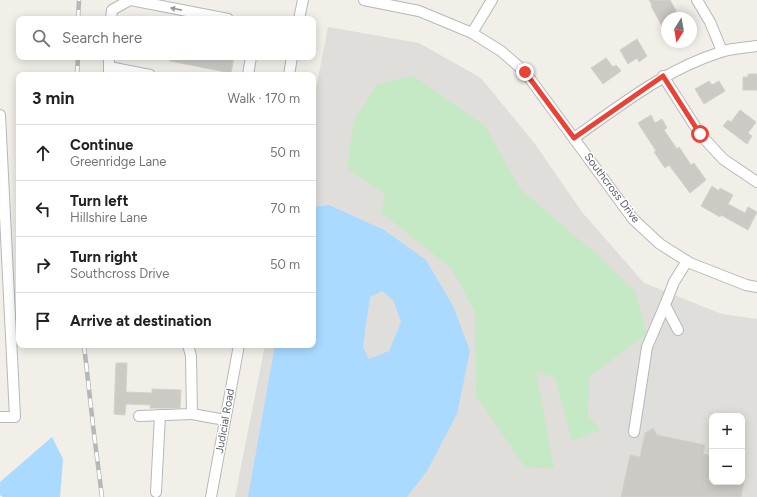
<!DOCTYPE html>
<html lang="en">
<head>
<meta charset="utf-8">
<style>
	:root { --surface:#fff; --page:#f6f6f6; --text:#202124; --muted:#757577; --line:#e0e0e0 }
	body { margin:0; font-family:Figtree,sans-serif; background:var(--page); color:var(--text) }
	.controls { position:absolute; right:12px; bottom:12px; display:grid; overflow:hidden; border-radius:8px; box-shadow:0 2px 10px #0003 }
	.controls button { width:36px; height:36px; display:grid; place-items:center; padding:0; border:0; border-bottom:1px solid var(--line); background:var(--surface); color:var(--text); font:20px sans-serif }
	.compass { position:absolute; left:661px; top:12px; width:36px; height:36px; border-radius:50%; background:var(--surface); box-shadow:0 2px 10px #0003; rotate:191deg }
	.stop { position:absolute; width:12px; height:12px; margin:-9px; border:3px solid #ea4335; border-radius:50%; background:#fff }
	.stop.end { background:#ea4335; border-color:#fff; box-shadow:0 1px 4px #0008 }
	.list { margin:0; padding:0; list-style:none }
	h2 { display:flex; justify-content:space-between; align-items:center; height:52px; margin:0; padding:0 16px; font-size:17px }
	h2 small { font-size:13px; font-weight:400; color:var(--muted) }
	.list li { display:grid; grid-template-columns:26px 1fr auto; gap:12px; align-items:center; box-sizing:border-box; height:56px; padding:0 16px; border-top:1px solid var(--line) }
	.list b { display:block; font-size:15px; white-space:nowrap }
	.list p { margin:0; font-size:13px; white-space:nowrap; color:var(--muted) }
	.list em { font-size:13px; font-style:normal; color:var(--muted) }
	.icon { flex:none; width:22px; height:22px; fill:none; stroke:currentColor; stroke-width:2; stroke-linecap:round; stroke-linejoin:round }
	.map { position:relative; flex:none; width:757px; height:497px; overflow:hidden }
	.search { position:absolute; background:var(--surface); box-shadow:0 2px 10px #0003; left:16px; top:16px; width:300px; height:44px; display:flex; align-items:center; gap:10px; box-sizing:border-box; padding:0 14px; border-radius:8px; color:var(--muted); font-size:15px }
	.panel { position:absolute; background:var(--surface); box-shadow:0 2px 10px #0003; left:16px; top:72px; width:300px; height:276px; border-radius:8px }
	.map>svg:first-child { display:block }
	.industrial { fill:#e0deda; fill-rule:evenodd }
	.green { fill:#c5e8c5 }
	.water { fill:#aadaff; fill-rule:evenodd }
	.building { fill:#cccac5; stroke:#d6d1c6 }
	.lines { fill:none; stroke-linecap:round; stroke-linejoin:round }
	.minor-casing { stroke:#b5b8bc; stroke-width:12 }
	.minor { stroke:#fff; stroke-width:10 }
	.rail-casing { stroke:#b6b7b8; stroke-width:4.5 }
	.rail { stroke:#fff; stroke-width:3; stroke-dasharray:9; stroke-linecap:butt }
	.oneway { fill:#979a9d }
	.route { stroke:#ea4335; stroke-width:5 }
	.labels { text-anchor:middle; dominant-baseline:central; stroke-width:3; stroke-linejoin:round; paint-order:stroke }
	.street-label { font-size:11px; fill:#5f6368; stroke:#fff }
</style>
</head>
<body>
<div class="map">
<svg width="757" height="497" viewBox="0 0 757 497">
	<rect width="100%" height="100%" fill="#f1efe8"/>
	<path class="industrial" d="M328 27 419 43 481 78 535 144 582 212 644 283 722 314 757 319V497H235L265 345H313V104ZM712 416H742V482H712Z"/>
	<path class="green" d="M414 76 485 126 521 190 600 257 635 291 647 334 589 377 588 416 601 430 572 441 555 378 536 371 554 469 525 467 476 396 475 312 452 269 381 212 385 194 347 169 354 121 377 84Z"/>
	<g class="water">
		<path d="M329 205 384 230 426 260 453 306 470 351 457 414 427 471 407 497H248L275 345H313V207ZM382 291 393 300 401 322 389 351 369 359 363 347 370 297Z"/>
		<path d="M52 437 63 459 60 497H3L0 495V482Z"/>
	</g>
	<g class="building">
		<path d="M649 0H670L680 18H667V35L651 6 652 5Z"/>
		<path d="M637 39 647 56 639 62 637 58 628 64 620 50Z"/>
		<path d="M171 57H234L231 73 170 61Z"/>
		<path d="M606 58 613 67 616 65 621 71 603 84 591 68Z"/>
		<path d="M748 74H757V90H743V77H748Z"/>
		<path d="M709 81 712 85 719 81 725 91 704 104 695 89Z"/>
		<path d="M740 110 756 122 748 133 752 136 747 144 723 126 728 120 731 122Z"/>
		<path d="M651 115 655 123 662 119 667 128 664 130 677 149 679 147 691 165 694 163 706 180 690 193 669 165 665 168 654 152 656 151 638 123Z"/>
		<path d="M712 186 719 191 720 188 733 195 728 204 745 213 748 207 757 212 748 230 721 215 720 217 701 206Z"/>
		<path d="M116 363H127L126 392 152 393V389L181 390 180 408H150L151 405 126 404 125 415 114 414Z"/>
		<path d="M653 428 657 435 705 445 703 454 712 456V482H744L741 497H621L630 455 640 457 645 433Z"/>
	</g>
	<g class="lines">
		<g class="minor-casing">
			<g id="minor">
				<path d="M131 0 228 19"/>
				<path d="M364 0 419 11 472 33 501 51 525 72 633 219 660 244 690 263 746 285 757 287"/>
				<path d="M697 0 710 22 722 51"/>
				<path d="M111 19 112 10 130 0"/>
				<path d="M299 19 303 0"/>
				<path d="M472 33 492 0"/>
				<path d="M109 67 150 75"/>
				<path d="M109 75V57"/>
				<path d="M248 75 251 57"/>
				<path d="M289 75 292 57"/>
				<path d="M663 76 700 134 723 159 757 182"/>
				<path d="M0 115 15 417H0"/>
				<path d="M574 138C621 105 666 69 721 52 732 48 745 48 757 46"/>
				<path d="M678 330 665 305 674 282 687 261"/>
				<path d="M188 345 191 356 192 414 225 420"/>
				<path d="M139 416 192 414"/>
				<path d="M634 432 647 347 665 305"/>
				<path d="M156 492 160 415"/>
				<path d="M211 497 239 345"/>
			</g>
		</g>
		<use href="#minor" class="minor"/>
		<g class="rail-casing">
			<g id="rail">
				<path d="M78 19 79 0"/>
				<path d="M77 75 78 57"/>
				<path d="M84 345 94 434 102 497"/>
			</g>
		</g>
		<use href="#rail" class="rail"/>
	</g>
	<defs><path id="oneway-solid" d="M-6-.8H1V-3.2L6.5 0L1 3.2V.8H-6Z"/></defs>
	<use class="oneway" href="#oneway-solid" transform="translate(176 9) rotate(-169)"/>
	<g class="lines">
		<path class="route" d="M525 72 574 138 663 76 700 134"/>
	</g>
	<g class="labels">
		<g class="street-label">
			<text transform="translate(612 188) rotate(53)">Southcross Drive</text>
			<text transform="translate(225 421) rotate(-80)">Judicial Road</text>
		</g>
	</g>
</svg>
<div class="controls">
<button>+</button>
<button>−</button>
</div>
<svg class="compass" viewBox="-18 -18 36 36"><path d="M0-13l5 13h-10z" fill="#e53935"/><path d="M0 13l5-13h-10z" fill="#757577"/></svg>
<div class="stop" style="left:700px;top:134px"></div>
<div class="stop end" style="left:525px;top:72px"></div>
<div class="search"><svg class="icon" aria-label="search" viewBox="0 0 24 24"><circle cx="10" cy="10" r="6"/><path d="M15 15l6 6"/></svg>Search here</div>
<section class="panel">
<h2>3 min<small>Walk · 170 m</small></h2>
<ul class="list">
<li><svg class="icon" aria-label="ahead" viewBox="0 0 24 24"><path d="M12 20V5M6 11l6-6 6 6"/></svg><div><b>Continue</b><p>Greenridge Lane</p></div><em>50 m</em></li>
<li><svg class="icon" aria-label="left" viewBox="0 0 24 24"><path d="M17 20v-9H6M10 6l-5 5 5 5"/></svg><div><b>Turn left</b><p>Hillshire Lane</p></div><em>70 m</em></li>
<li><svg class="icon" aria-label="right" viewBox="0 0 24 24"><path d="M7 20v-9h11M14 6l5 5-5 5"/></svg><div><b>Turn right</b><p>Southcross Drive</p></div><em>50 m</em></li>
<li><svg class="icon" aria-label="arrive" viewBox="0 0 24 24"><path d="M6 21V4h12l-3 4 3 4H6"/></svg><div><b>Arrive at destination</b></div></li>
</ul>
</section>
</div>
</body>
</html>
